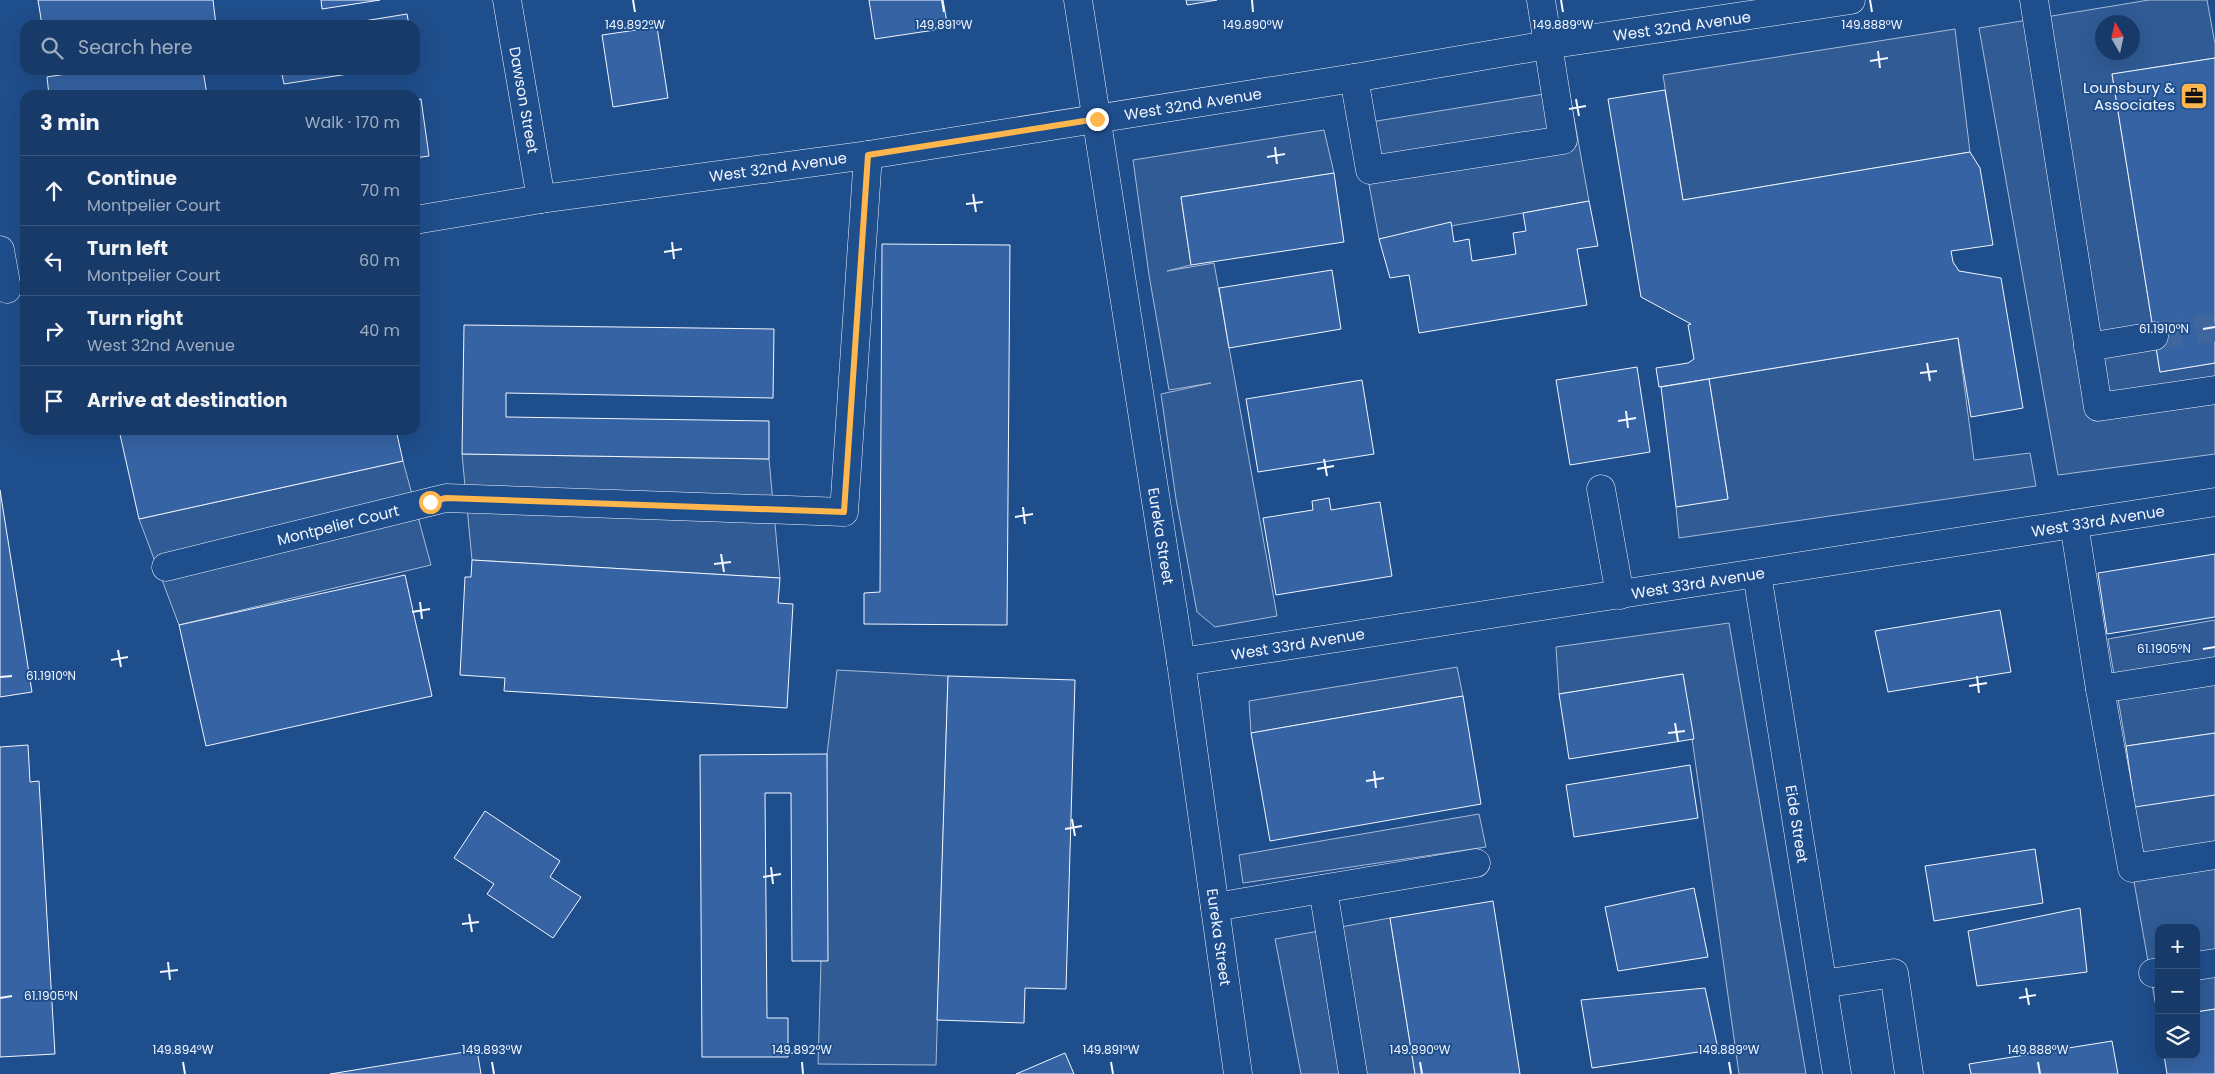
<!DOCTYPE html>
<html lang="en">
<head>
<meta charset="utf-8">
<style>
	:root { --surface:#173a69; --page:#20416f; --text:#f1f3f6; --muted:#9eadc0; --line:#36547d }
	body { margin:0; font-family:Poppins,sans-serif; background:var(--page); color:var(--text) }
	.controls { position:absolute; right:15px; bottom:15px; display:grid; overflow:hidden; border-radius:10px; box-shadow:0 5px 20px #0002 }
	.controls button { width:45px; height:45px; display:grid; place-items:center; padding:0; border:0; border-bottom:1px solid var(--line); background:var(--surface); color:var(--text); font:25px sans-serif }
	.compass { position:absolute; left:2095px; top:15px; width:45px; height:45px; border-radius:50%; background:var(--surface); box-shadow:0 5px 20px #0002; rotate:351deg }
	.stop { position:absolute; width:15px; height:15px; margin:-11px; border:4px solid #ffb74d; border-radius:50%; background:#fff }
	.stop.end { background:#ffb74d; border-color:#fff; box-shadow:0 1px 5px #0008 }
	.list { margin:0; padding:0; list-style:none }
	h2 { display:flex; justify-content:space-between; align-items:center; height:65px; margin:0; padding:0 20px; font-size:21px }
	h2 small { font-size:16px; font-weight:400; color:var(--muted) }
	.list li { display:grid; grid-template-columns:32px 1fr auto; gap:15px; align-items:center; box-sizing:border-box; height:70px; padding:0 20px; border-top:1px solid var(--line) }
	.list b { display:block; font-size:19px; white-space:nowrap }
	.list p { margin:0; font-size:16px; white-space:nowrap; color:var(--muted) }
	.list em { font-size:16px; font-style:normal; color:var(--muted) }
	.icon { flex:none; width:28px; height:28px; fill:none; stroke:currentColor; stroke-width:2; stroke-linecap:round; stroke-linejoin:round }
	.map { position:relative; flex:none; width:2215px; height:1074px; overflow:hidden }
	.search { position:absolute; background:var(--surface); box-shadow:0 5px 20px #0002; left:20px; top:20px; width:400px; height:55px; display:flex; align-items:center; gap:12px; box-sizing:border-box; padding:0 18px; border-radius:15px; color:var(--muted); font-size:19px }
	.panel { position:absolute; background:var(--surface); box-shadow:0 5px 20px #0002; left:20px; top:90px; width:400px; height:345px; border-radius:15px }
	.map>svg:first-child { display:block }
	.parking { fill:#305b95; stroke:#a8bbd7; fill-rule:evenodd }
	.building { fill:#3563a3; stroke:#f2f6ff }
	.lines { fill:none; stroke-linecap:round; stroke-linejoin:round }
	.minor-tunnel { stroke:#3f679d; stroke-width:28; stroke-dasharray:28 14; stroke-linecap:butt }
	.minor-casing { stroke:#f2f6ff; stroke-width:29 }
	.minor { stroke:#1f4e8c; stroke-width:28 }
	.route { stroke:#ffb74d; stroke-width:6 }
	.ticks { fill:none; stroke:#f2f6ff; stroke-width:2 }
	.labels { text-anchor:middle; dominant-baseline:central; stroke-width:4; stroke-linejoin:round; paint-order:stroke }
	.street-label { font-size:15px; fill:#f2f6ff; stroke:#1f4e8c }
	.poi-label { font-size:15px; fill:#f2f6ff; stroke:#1f4e8c; text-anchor:end }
	.ticks-label { font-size:12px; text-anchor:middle; fill:#f2f6ff; stroke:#1f4e8c; stroke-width:4; stroke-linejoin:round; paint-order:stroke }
</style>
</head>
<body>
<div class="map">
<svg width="2215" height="1074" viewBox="0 0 2215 1074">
	<rect width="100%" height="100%" fill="#1f4e8c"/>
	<g class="parking">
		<path d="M2149 0H2207L2215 44V58L2112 74 2160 372 2215 363V454L2058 475 1979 28ZM2102 22H2132V52H2102Z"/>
		<path d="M1955 29 1970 152 1683 200 1663 75Z"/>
		<path d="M1569 90 1589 201 1379 239 1358 124Z"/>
		<path d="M1324 130 1334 173 1181 197 1191 265 1167 271 1214 263 1277 616 1215 627 1197 612 1176 499 1161 394 1211 383 1169 390 1149 275 1133 160Z"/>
		<path d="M1958 338 1974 460 2030 453 2036 486 1679 538 1676 507 1728 498 1709 379Z"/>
		<path d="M462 454 769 459 780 578 472 560Z"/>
		<path d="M403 461 431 565 179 625 139 519Z"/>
		<path d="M2215 620V733L2126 746 2108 639Z"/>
		<path d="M1729 623 1806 1074H1739L1683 674 1559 694 1556 647Z"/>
		<path d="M1457 667 1463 696 1251 733 1249 701Z"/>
		<path d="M837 670 948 676 936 1065 818 1064 827 754Z"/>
		<path d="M2215 794V1009L2196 1012V928H2159L2158 1018 2121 808Z"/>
		<path d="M1479 814 1486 847 1243 883 1239 855Z"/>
		<path d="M1390 918 1415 1074H1301L1275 939Z"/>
	</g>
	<g class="building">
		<path d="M38 0H213L216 25H42Z"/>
		<path d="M321 0H380L322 9Z"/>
		<path d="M869 0H943L948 28 875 39Z"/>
		<path d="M1186 0H1217L1187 5Z"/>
		<path d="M407 14 409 25H339Z"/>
		<path d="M657 27 668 98 613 107 602 35Z"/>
		<path d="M2215 58V363L2160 372 2112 74Z"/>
		<path d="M91 70H203L207 95H49L47 77Z"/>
		<path d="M281 70H374L284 84Z"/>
		<path d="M1665 90 1683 200 1970 152 1980 168 1993 245 1951 251 1953 262 1959 271 2001 278 2023 408 1971 417 1958 338 1659 387 1656 368 1688 363 1694 359 1688 325 1691 324 1641 297 1608 99Z"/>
		<path d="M421 99 429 156 415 158V100Z"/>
		<path d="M1334 173 1344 242 1191 265 1181 197Z"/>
		<path d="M1589 201 1598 246 1577 249 1587 305 1419 333 1409 275 1390 278 1379 239 1451 222 1454 242 1469 239 1472 261 1516 254 1513 233 1526 231 1523 213Z"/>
		<path d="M882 244 1010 245 1007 625 864 624V593L880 592Z"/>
		<path d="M1332 270 1341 329 1229 348 1219 288Z"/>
		<path d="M464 325 774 329 773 398 506 393V417L769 421V459L462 454Z"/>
		<path d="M1637 367 1650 452 1570 465 1556 380Z"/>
		<path d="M1709 379 1728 499 1676 507 1661 387Z"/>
		<path d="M1362 380 1374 454 1258 472 1246 399Z"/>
		<path d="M119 430H396L403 461 139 519Z"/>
		<path d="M0 490 32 692 0 697Z"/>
		<path d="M1329 498 1331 510 1380 502 1392 576 1276 595 1263 518 1313 510 1312 501Z"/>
		<path d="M2215 554V617L2107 634 2098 573Z"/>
		<path d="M472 560 780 578 778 603 793 604 787 708 504 691 505 678 460 675 465 577H471Z"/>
		<path d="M405 575 432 696 206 746 179 625Z"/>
		<path d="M2000 610 2011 672 1888 692 1875 631Z"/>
		<path d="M1683 674 1694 739 1569 759 1559 694Z"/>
		<path d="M948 676 1075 680 1066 989 1025 988 1024 1023 937 1020Z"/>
		<path d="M1463 696 1481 804 1270 841 1251 733Z"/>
		<path d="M2215 733V795L2135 807 2126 746Z"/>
		<path d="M28 745 30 782 39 781 55 1054 0 1057V747Z"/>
		<path d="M827 754 828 961H792L791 793H765L767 1018H788V1057H702L700 755Z"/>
		<path d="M1690 765 1698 818 1574 837 1566 785Z"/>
		<path d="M485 811 560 861 550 877 581 897 553 938 487 894 494 884 454 858Z"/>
		<path d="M2035 849 2043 903 1934 921 1925 866Z"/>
		<path d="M1694 888 1708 957 1618 971 1605 907Z"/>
		<path d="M1493 901 1520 1074H1415L1390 918Z"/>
		<path d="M2080 908 2087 972 1977 986 1968 931Z"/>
		<path d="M1705 988 1718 1049 1592 1068 1581 1000Z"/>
		<path d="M2215 1009V1074H2167L2164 1055H2196V1012Z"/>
		<path d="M2112 1041 2118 1074H1971L1969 1064Z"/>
		<path d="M477 1050 481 1074H330Z"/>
		<path d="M1065 1053 1074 1074H1016Z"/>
	</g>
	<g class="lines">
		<path class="minor-tunnel" d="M2154 336 2215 327"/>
		<g class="minor-casing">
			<g id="minor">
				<path d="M507 0 541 199"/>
				<path d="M1078 0 1181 662 1238 1074"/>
				<path d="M2034 0 2098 407 2215 390"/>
				<path d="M1354 78 1370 170 1563 140 1541 0"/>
				<path d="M415 220 541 199 868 155 1354 78 1547 45 1851 0"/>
				<path d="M0 250 7 289"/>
				<path d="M2088 347 2154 336"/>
				<path d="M1601 489 1620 595"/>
				<path d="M2074 524 2100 689"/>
				<path d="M166 567 446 498 844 512 868 155"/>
				<path d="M1757 574 1837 1074"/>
				<path d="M1181 662 2215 502"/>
				<path d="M2215 671 2100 689 2132 868 2215 855"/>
				<path d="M1323 889 1353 1074"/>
				<path d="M1215 907 1476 863"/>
				<path d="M2196 966 2215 963"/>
				<path d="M2153 973 2159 972"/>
				<path d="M1823 984 1894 973 1909 1074"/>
			</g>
		</g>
		<use href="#minor" class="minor"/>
	</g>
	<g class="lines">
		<path class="route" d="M430 502 446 498 844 512 868 155 1097 119"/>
	</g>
	<path class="ticks" d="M633 0 635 12M942 0 944 12M1252 0 1253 12M1561 0 1563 12M1870 0 1872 12M1878 51 1880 68M1870 61 1888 58M1576 99 1579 116M1569 109 1586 106M1275 147 1277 164M1267 157 1285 154M973 194 976 212M966 204 983 202M672 242 674 259M664 252 682 249M2203 329 2215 327M1927 363 1930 381M1920 373 1937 371M1626 411 1628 428M1618 421 1636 418M1324 459 1327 476M1317 469 1334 466M1023 507 1025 524M1015 517 1033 514M721 554 724 572M714 564 731 562M420 602 422 619M412 612 430 609M2203 649 2215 647M118 650 121 667M111 660 128 657M1977 676 1979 693M0 677 12 676M1969 686 1987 683M1675 723 1678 741M1668 733 1685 731M1374 771 1376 788M1366 781 1384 778M1072 819 1075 836M1065 829 1082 826M771 867 773 884M763 877 781 874M469 914 472 932M462 924 479 922M168 962 170 980M160 972 178 970M2026 988 2029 1005M0 998 12 996M2019 998 2036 995M183 1062 185 1074M492 1062 494 1074M802 1062 803 1074M1111 1062 1113 1074M1420 1062 1422 1074M1729 1062 1731 1074M2038 1062 2040 1074"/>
	<defs>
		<g id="office-square" transform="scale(1.4375)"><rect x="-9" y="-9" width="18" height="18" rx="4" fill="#ffb74d" stroke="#1f4e8c"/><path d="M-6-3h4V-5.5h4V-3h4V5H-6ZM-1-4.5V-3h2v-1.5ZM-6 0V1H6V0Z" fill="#111"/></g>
	</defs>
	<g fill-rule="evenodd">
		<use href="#office-square" x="2194" y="96"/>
	</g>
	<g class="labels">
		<g class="street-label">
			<text transform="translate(1682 26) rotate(-8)">West 32nd Avenue</text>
			<text transform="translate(524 100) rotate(80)">Dawson Street</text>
			<text transform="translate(1193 104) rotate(-9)">West 32nd Avenue</text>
			<text transform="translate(778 167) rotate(-8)">West 32nd Avenue</text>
			<text transform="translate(2098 521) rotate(-9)">West 33rd Avenue</text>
			<text transform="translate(338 525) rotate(-14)">Montpelier Court</text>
			<text transform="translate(1161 536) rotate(81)">Eureka Street</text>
			<text transform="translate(1698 583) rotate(-9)">West 33rd Avenue</text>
			<text transform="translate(1298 644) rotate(-9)">West 33rd Avenue</text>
			<text transform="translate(1797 824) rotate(81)">Eide Street</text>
			<text transform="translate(1219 937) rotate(82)">Eureka Street</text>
		</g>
		<g class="poi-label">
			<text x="2175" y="87">Lounsbury &amp;<tspan x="2175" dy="17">Associates</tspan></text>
		</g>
	</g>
	<g class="ticks-label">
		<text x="635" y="29">149.892°W</text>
		<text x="944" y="29">149.891°W</text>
		<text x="1253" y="29">149.890°W</text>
		<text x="1563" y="29">149.889°W</text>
		<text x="1872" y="29">149.888°W</text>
		<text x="2164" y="333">61.1910°N</text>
		<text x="2164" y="653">61.1905°N</text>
		<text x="51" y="680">61.1910°N</text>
		<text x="51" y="1000">61.1905°N</text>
		<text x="183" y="1054">149.894°W</text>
		<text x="492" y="1054">149.893°W</text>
		<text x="802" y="1054">149.892°W</text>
		<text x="1111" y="1054">149.891°W</text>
		<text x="1420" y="1054">149.890°W</text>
		<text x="1729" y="1054">149.889°W</text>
		<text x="2038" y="1054">149.888°W</text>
	</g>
</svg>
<div class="controls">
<button>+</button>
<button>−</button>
<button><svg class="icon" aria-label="layers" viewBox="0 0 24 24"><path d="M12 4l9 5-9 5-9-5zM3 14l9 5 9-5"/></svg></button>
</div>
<svg class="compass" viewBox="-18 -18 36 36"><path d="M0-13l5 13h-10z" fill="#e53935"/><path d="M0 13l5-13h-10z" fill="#9eadc0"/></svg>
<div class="stop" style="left:430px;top:502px"></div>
<div class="stop end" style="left:1097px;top:119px"></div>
<div class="search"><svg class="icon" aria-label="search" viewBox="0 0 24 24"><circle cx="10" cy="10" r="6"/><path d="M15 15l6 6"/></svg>Search here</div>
<section class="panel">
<h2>3 min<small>Walk · 170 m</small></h2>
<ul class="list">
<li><svg class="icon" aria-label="ahead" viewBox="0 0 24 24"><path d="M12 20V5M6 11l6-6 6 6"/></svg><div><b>Continue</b><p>Montpelier Court</p></div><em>70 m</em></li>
<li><svg class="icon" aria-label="left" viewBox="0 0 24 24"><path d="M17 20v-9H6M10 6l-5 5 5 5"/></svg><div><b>Turn left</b><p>Montpelier Court</p></div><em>60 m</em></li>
<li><svg class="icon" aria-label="right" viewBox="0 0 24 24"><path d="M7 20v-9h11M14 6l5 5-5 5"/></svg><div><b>Turn right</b><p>West 32nd Avenue</p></div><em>40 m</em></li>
<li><svg class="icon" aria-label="arrive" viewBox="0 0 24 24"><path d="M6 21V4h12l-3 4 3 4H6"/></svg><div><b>Arrive at destination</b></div></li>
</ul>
</section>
</div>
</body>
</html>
